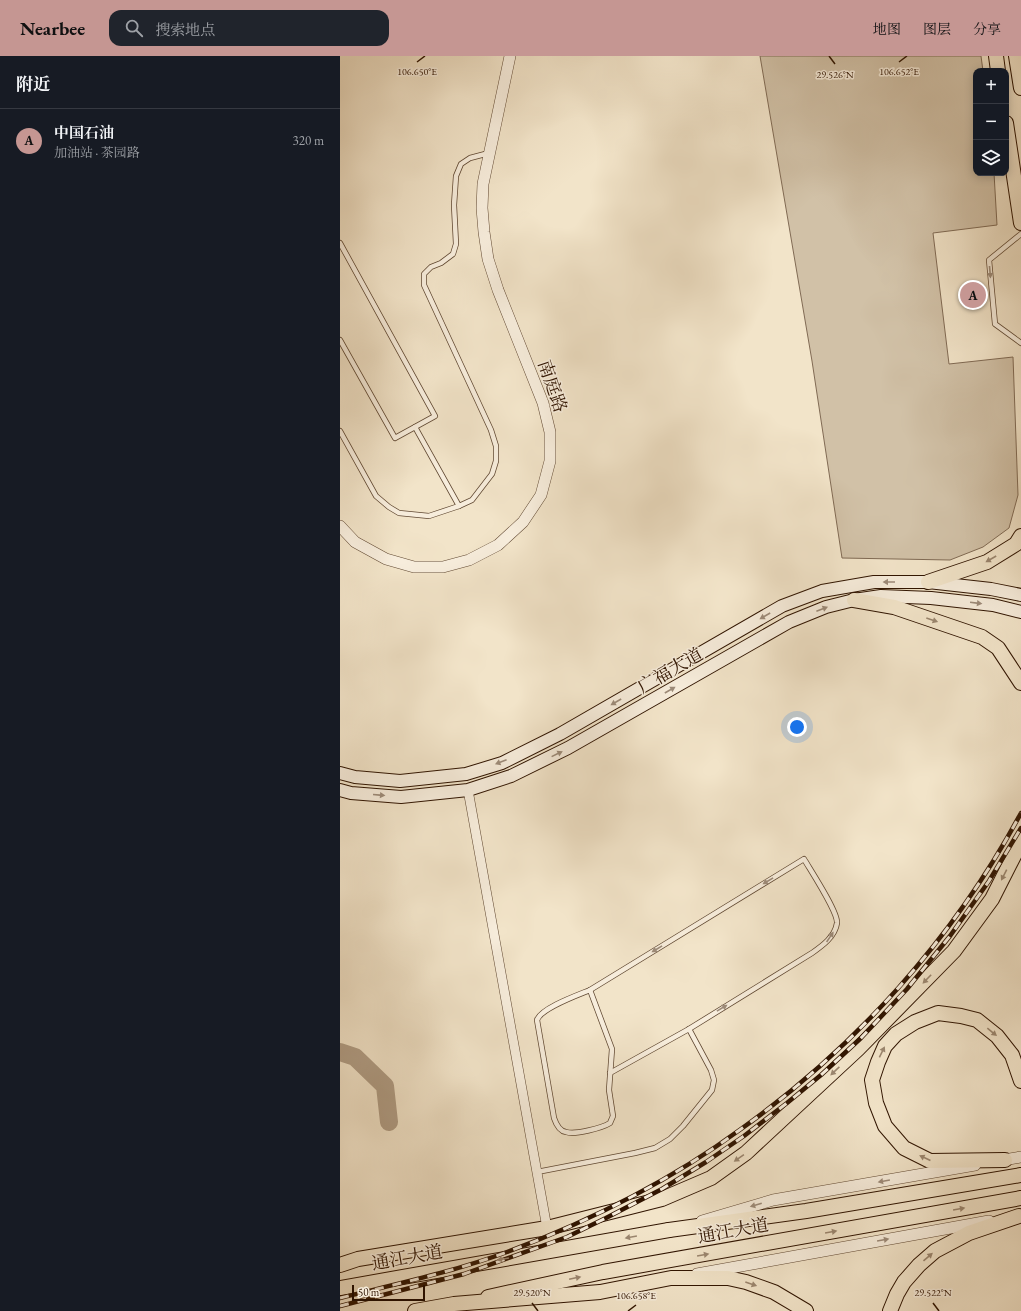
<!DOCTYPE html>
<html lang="zh">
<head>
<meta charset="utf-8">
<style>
	:root { --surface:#171b24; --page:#20242c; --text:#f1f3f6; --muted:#9ea1a6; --line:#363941; --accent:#c59692 }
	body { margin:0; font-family:"EB Garamond","Noto Serif SC",serif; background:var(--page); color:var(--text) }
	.controls { position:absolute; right:12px; top:12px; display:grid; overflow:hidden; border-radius:8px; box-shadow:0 2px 10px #0003 }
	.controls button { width:36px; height:36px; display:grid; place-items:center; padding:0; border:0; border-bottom:1px solid var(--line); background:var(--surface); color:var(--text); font:20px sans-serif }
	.scale { position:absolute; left:12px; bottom:10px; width:73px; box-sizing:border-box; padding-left:4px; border:2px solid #301400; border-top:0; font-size:11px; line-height:14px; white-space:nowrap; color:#301400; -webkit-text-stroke:3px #f7eddc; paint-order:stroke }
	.you { position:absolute; left:457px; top:671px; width:14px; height:14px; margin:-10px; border:3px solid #fff; border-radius:50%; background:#1a73e8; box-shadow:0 0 0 6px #1a73e833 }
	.badge { display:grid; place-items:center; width:26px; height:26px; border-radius:50%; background:var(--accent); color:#111; font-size:13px; font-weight:700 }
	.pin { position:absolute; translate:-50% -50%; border:2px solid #fff; box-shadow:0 1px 4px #0006 }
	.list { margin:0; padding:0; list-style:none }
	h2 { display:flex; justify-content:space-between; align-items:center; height:52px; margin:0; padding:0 16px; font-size:17px }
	h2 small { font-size:13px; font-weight:400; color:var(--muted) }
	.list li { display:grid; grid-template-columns:26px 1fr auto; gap:12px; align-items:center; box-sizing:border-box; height:64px; padding:0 16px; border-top:1px solid var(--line) }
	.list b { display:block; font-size:15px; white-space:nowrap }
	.list p { margin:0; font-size:13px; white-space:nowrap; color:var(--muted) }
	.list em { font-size:13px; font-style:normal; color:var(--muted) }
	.icon { flex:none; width:22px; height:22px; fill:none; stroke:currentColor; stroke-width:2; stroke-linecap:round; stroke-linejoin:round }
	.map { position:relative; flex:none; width:681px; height:1255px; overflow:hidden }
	header { display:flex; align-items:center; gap:24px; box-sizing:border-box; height:56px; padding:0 20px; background:var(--accent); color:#111 }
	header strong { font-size:19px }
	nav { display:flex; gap:22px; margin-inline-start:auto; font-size:14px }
	.search { width:280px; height:36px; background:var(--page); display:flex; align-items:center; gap:10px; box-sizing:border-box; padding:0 14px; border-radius:12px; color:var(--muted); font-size:15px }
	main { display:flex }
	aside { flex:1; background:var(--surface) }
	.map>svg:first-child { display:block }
	.park { fill:#d1c1a7; stroke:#806a54 }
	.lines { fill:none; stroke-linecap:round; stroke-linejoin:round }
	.river { stroke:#b09d85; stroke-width:18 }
	.service-casing { stroke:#604832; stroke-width:6 }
	.minor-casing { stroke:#604832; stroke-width:10 }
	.tertiary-casing { stroke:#604832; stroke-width:12 }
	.secondary-casing { stroke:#301400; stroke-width:14 }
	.primary-casing { stroke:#301400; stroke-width:16 }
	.trunk-casing { stroke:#301400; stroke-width:16 }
	.service { stroke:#f7eddc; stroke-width:4.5 }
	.minor { stroke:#f7eddc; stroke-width:9 }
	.tertiary { stroke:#f7eddc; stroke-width:11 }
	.secondary { stroke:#f7eddc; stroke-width:12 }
	.primary { stroke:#f2e4c9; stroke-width:14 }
	.trunk { stroke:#f2e4c9; stroke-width:14 }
	.rail-casing { stroke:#301400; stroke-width:4.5 }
	.rail { stroke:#f7eddc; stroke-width:3; stroke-dasharray:9; stroke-linecap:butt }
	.oneway { fill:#9d8b79 }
	.oneway2 { fill:#9b866f }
	.ticks { fill:none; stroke:#301400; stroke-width:1.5 }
	.labels { text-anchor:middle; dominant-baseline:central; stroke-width:3; stroke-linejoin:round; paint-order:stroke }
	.street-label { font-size:18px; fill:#301400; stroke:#f7eddc }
	.ticks-label { font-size:10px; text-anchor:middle; fill:#301400; stroke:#f7eddc; stroke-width:3; stroke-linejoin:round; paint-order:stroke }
</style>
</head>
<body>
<header>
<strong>Nearbee</strong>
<div class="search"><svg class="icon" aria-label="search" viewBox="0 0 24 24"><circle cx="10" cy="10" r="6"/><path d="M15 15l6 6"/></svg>搜索地点</div>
<nav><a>地图</a><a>图层</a><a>分享</a></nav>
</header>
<main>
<aside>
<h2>附近<small></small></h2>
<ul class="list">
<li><span class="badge">A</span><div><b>中国石油</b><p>加油站 · 茶园路</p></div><em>320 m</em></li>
</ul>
</aside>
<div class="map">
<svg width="681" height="1255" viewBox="0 0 681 1255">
	<rect width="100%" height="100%" fill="#f2e4c9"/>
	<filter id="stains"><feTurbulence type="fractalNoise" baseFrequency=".005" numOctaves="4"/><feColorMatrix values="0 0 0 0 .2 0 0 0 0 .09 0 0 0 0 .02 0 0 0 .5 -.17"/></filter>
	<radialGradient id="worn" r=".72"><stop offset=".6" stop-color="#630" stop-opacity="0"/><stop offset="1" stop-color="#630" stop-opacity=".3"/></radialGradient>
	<path class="park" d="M420 0H641L643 15H636V117H654L657 169 593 177 609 308 673 301 678 439 669 472 643 491 610 504 502 502 472 305Z"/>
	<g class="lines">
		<path class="river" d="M0 996 15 1001 45 1030 49 1066"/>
		<g class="service-casing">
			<g id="service">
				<path d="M681 178 649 204 655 268 681 287"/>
				<path d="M0 187 95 360 55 382 0 284"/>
				<path d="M75 371 119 450"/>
				<path d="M0 375 36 440 49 451 59 457 89 460 119 450 132 444 152 418 156 405V390L151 374 84 229V218L91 211 101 207 113 198 116 188 114 149 116 120 121 108 130 102 149 97"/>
				<path d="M250 934 464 803C471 815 498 856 497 867 495 881 482 890 472 897L349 973 270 1017"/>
				<path d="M250 934 272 993 269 1034 273 1060 270 1067C262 1072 235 1079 226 1076 219 1075 216 1068 214 1062L197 964C201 952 238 939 250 934Z"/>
				<path d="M197 1116 295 1097 315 1092 330 1083 343 1070 372 1034 374 1024 371 1014 349 973"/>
			</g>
		</g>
		<g class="minor-casing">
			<path id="minor" d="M128 734 207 1172"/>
		</g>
		<g class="tertiary-casing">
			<g id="tertiary">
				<path d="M0 470 15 486 46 503 74 511H103L129 504 158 489 183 466 201 439 210 405V376L203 347 158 234 148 203 144 176 142 152 143 128 170 0"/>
				<path d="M658 1105 681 1101"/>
				<path d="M362 1165 433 1144 635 1109"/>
				<path d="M357 1218 649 1165"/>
			</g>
		</g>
		<g class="secondary-casing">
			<g id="secondary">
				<path d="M0 717 15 721 60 725 126 718 162 707 220 678 442 550 482 535 534 526H588L651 533 681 539"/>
				<path d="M0 734 11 737 61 741 128 734 171 720 228 692 449 566 486 551 514 544 541 540 591 542 653 549 681 556"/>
			</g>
		</g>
		<g class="primary-casing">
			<g id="primary">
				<path d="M656 0 658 15"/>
				<path d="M676 0 681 32"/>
				<path d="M666 67 681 167"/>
				<path d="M588 526 647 506 676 488 681 480"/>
				<path d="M514 544 554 551 642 581 658 592 681 627"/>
				<path d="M665 1104 590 1105 564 1092 545 1070 536 1047 532 1024 538 1006 545 990 556 978 575 966 598 957 621 960 637 964 657 980 672 999 681 1025"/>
				<path d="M329 1174 466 1155 681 1119"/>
				<path d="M0 1209 18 1203 207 1172 322 1143 371 1122 406 1097 518 993 614 895 652 843 680 788 681 784"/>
				<path d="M148 1241 263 1216 681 1142"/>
				<path d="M550 1255 557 1238 564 1226 579 1209 595 1195 629 1177 679 1160"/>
			</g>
		</g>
		<g class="trunk-casing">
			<g id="trunk">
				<path d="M0 1232 329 1174"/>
				<path d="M75 1255 114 1248 260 1236 331 1222H388L406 1226 434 1236 466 1255"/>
			</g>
		</g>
		<use href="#service" class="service"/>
		<use href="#minor" class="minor"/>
		<use href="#tertiary" class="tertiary"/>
		<use href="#secondary" class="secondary"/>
		<use href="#primary" class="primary"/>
		<use href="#trunk" class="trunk"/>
		<g class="rail-casing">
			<g id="rail">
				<path d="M0 1242C56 1228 113 1216 167 1196 250 1165 330 1125 401 1073 516 991 614 882 681 757"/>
				<path d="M0 1250 124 1218 227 1181 266 1162 322 1133 366 1106 404 1080 447 1047 481 1019 521 982 567 933 610 880 649 825 681 772"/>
			</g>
		</g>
		<use href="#rail" class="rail"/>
	</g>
	<defs><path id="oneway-solid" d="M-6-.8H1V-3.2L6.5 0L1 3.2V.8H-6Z"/></defs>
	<g class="oneway">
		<use href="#oneway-solid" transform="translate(650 216) rotate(85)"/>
		<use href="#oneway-solid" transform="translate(549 526) rotate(-180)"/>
		<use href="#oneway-solid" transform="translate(636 547) rotate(7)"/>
		<use href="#oneway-solid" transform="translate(482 553) rotate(-21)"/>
		<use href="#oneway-solid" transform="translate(425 560) rotate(150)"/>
		<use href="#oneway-solid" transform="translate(330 634) rotate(-30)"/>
		<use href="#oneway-solid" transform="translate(276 646) rotate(150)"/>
		<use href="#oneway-solid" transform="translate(217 698) rotate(-26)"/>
		<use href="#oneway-solid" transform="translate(161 706) rotate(159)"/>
		<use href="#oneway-solid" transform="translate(39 739) rotate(5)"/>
		<use href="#oneway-solid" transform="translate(428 825) rotate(149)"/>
		<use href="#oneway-solid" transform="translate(490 881) rotate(-56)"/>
		<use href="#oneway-solid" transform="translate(317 893) rotate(149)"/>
		<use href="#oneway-solid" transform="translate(382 952) rotate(-31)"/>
		<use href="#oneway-solid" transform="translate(544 1125) rotate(170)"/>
		<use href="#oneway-solid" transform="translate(416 1149) rotate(164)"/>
		<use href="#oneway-solid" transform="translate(543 1184) rotate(-10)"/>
	</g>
	<g class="oneway2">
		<use href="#oneway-solid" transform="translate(651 503) rotate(150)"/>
		<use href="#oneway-solid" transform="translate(592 564) rotate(19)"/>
		<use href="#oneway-solid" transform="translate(664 819) rotate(117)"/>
		<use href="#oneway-solid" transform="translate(587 923) rotate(134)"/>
		<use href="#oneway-solid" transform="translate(652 976) rotate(39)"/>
		<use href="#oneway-solid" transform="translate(542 996) rotate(-64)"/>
		<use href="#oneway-solid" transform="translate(495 1015) rotate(137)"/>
		<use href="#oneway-solid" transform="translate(399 1102) rotate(145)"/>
		<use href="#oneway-solid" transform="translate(585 1102) rotate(-155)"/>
		<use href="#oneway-solid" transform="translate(619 1153) rotate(-10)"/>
		<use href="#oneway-solid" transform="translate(491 1176) rotate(-10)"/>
		<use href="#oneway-solid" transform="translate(291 1181) rotate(170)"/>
		<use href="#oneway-solid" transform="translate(363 1199) rotate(-10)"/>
		<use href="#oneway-solid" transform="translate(588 1201) rotate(-41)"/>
		<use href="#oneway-solid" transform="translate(163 1203) rotate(170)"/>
		<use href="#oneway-solid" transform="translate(235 1222) rotate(-12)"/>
		<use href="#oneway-solid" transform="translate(411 1228) rotate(19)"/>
	</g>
	<path class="ticks" d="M489 0 495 8M77 6 85 0M559 6 567 0M192 1247 198 1255M593 1247 599 1255M288 1255 296 1249"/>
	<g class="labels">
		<g class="street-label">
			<text transform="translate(213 330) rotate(71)">南庭路</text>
			<text transform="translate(330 614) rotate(-30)">广福大道</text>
			<text transform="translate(393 1174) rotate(-10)">通江大道</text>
			<text transform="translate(67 1201) rotate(-10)">通江大道</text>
		</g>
	</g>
	<g class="ticks-label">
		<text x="559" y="19">106.652°E</text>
		<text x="77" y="19">106.650°E</text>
		<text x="495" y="22">29.526°N</text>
		<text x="192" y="1240">29.520°N</text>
		<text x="593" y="1240">29.522°N</text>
		<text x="296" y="1243">106.658°E</text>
	</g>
	<rect width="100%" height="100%" filter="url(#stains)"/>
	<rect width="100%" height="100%" fill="url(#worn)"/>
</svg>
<div class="controls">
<button>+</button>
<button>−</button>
<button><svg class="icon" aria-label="layers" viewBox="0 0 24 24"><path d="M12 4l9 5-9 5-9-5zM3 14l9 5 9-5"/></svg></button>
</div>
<div class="scale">50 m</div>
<div class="you"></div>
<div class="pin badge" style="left:633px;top:239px">A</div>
</div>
</main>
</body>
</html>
